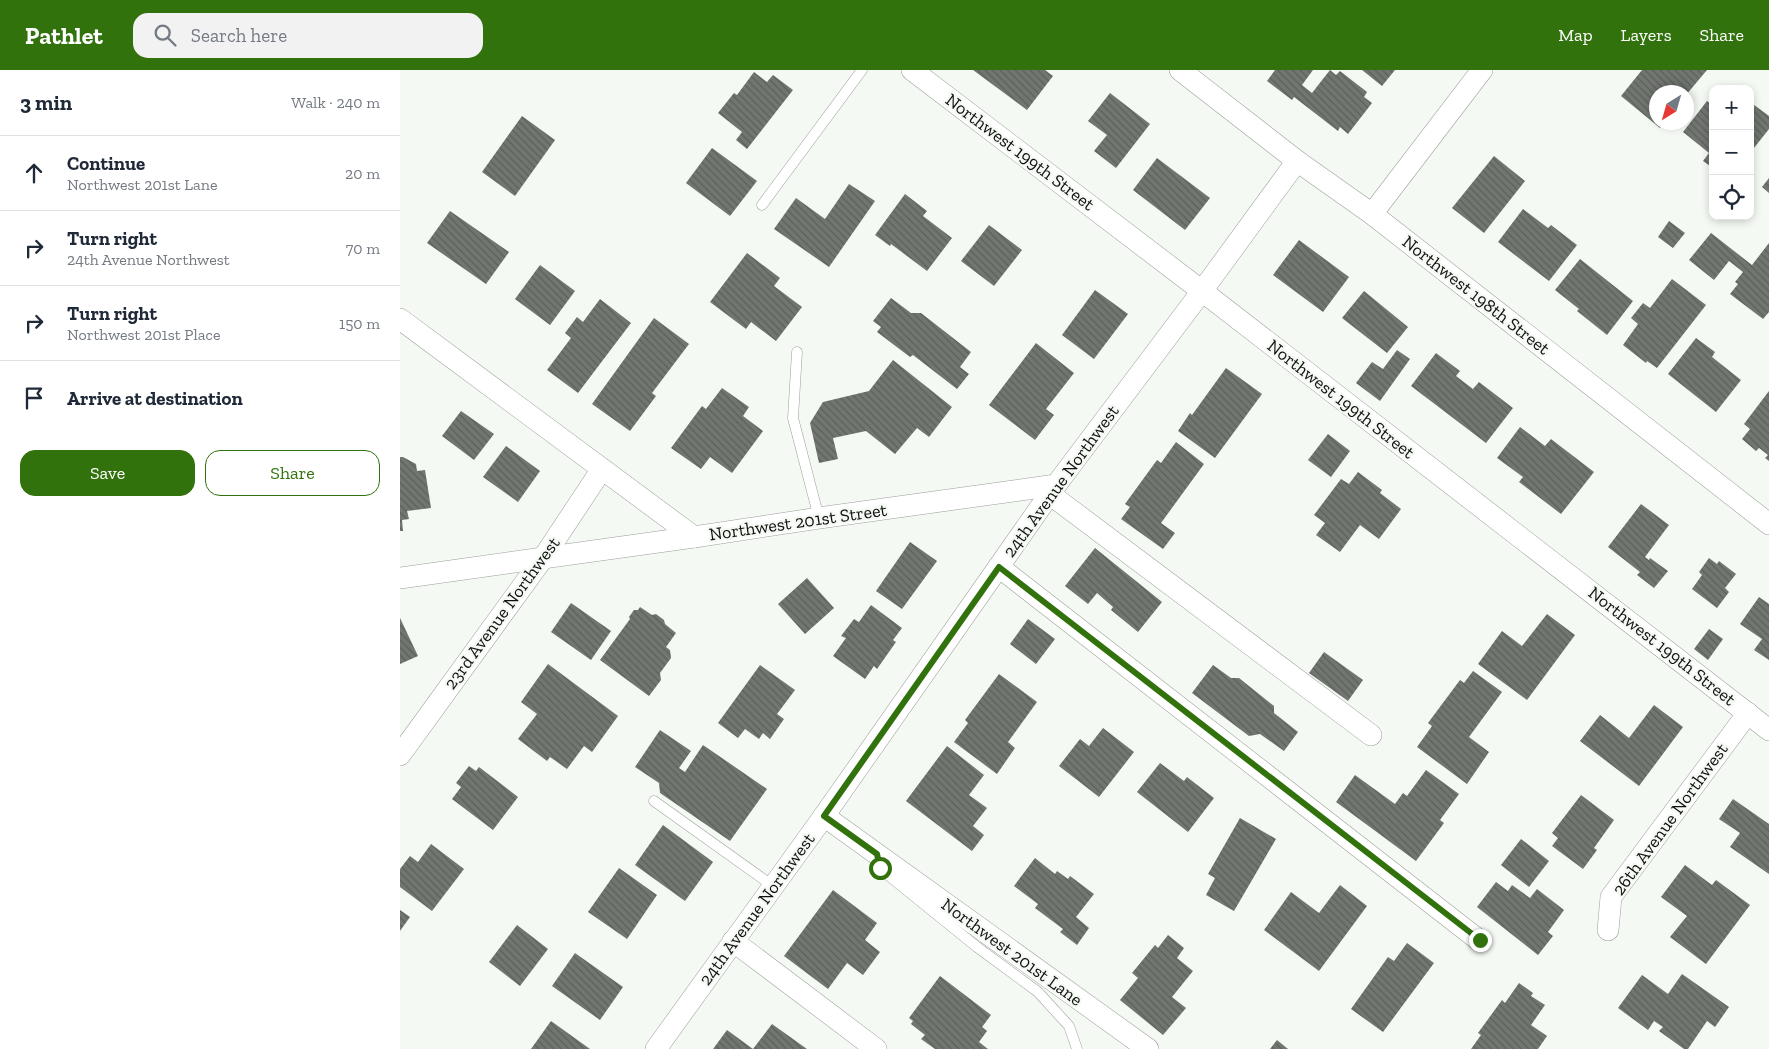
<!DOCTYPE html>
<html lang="en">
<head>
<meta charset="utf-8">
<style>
	:root { --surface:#fff; --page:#f2f2f3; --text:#1f2937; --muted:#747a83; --line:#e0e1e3; --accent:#31720c }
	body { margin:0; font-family:"Zilla Slab",serif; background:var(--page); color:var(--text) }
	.controls { position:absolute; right:15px; top:15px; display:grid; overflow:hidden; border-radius:10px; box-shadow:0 2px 8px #0003 }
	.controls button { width:45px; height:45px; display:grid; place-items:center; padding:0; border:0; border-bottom:1px solid var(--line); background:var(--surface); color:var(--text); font:25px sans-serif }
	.compass { position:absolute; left:1249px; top:15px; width:45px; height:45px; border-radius:50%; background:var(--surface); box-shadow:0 2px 8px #0003; rotate:217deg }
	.stop { position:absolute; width:15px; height:15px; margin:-11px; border:4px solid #31720c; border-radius:50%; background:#fff }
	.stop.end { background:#31720c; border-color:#fff; box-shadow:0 1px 5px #0008 }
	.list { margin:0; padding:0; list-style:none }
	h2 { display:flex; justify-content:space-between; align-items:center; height:65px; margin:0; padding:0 20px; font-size:21px }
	h2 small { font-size:16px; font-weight:400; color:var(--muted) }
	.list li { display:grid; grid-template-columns:32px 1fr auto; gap:15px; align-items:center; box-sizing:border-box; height:75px; padding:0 20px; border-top:1px solid var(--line) }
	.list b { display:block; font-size:19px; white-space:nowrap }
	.list p { margin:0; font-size:16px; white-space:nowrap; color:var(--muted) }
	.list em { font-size:16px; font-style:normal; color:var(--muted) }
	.actions { display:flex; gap:10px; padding:15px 20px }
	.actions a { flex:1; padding:11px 0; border:1px solid var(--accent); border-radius:15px; text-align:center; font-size:18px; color:var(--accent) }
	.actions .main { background:var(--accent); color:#fff }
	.icon { flex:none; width:28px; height:28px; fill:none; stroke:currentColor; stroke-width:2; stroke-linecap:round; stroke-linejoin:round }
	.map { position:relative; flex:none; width:1369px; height:979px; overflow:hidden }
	header { display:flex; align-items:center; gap:30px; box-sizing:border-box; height:70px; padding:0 25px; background:var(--accent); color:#fff }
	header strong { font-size:24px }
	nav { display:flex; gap:28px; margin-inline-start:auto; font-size:18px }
	.search { width:350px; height:45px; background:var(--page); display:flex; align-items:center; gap:12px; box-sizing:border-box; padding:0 18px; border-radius:15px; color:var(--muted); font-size:19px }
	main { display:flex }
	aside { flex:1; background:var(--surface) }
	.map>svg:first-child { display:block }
	.building { fill:url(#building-back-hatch) }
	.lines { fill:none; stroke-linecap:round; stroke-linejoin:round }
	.service-casing { stroke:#9b9f9a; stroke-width:11 }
	.minor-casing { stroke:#9b9f9a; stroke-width:22 }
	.service { stroke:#fff; stroke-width:10 }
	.minor { stroke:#fff; stroke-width:21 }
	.route { stroke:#31720c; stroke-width:6 }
	.labels { text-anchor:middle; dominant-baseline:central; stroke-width:4.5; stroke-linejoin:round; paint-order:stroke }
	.street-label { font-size:18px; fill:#10110f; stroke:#f4f9f3 }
</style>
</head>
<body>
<header>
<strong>Pathlet</strong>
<div class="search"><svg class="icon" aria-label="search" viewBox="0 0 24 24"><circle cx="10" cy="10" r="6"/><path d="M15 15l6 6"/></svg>Search here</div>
<nav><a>Map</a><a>Layers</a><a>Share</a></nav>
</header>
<main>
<aside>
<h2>3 min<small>Walk · 240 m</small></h2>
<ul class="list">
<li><svg class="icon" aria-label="ahead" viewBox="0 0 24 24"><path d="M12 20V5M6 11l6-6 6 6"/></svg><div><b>Continue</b><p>Northwest 201st Lane</p></div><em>20 m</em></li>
<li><svg class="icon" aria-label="right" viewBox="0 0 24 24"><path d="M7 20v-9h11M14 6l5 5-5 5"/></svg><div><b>Turn right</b><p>24th Avenue Northwest</p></div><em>70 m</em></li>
<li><svg class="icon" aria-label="right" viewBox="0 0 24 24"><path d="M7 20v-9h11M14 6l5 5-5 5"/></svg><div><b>Turn right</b><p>Northwest 201st Place</p></div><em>150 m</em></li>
<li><svg class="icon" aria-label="arrive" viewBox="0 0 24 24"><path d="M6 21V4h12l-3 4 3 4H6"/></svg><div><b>Arrive at destination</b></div></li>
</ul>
<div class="actions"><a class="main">Save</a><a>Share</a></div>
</aside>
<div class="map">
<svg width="1369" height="979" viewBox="0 0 1369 979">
	<defs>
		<pattern id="building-back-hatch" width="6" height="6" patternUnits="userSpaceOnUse" patternTransform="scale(1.25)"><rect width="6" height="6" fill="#727671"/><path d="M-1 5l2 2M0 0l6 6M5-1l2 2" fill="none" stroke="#5c5f5b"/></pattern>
	</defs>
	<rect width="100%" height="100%" fill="#f4f9f3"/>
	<g class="building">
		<path d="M573 0H645L653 6 627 40Z"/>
		<path d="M875 0H913L902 15 912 23 930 0 936 5 940 1 967 22 964 27 972 33 948 64 940 57 938 61 894 27 892 30 867 11Z"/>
		<path d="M962 0H995L982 16Z"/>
		<path d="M1242 0H1307L1286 25V22H1256V52H1264L1260 58 1221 26Z"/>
		<path d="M354 2 367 12 373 5 393 20 347 79 336 70 342 62 318 43 334 23 337 25Z"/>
		<path d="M710 23 750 54 716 98 694 81 707 65 688 51Z"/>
		<path d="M1307 31 1313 36V98L1303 91 1309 83 1283 62Z"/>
		<path d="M1350 32 1369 46V59L1350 83Z"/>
		<path d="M122 46 155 70 115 126 82 102Z"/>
		<path d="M312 78 357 111 330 146 286 113Z"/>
		<path d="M1094 86 1125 111 1084 163 1052 138Z"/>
		<path d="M757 88 810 128 785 160 733 120Z"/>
		<path d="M1369 108V123L1362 117Z"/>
		<path d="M449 114 475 131 429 197 374 159 396 128 425 149Z"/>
		<path d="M505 124 527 141 523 146 552 168 527 201 491 174 490 176 475 165Z"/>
		<path d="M1123 139 1148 158 1151 155 1177 175 1149 211 1098 172Z"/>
		<path d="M50 141 109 182 86 214 27 173Z"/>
		<path d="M1269 151 1285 163 1273 178 1258 167Z"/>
		<path d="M589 155 622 180 594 216 561 191Z"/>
		<path d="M1311 163 1352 195 1369 173V242L1363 249 1330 224 1338 214 1335 212 1343 202 1329 191 1314 210 1289 190Z"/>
		<path d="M899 170 949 207 923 242 873 205Z"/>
		<path d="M347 183 380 208 374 216 402 237 376 271 351 252 346 259 310 232Z"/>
		<path d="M1180 189 1233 231 1207 265 1177 241 1179 239 1155 220Z"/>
		<path d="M140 195 175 221 150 255 115 229Z"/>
		<path d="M1272 209 1306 235 1257 298 1247 291 1246 293 1223 275 1238 254 1231 248 1243 233 1250 238Z"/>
		<path d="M695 220 728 244 694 289 662 265Z"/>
		<path d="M964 221 1008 257 987 283 942 248Z"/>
		<path d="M491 228 511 243H521L571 282 560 297 569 304 557 319 513 285 510 287 477 262 481 257 473 251Z"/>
		<path d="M200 229 231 253 178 323 147 300 171 268 165 263 177 247 183 252Z"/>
		<path d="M254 248 289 274 252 323 256 326 230 361 192 334Z"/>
		<path d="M1296 268 1315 282 1312 287 1341 310 1316 342 1268 304Z"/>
		<path d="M636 273 674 303 646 339 654 345 635 370 589 335Z"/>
		<path d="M997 280 1010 289 980 331 956 313 972 292 983 299Z"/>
		<path d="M1036 283 1060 301 1056 306 1073 319 1079 312 1113 338 1086 373 1011 316Z"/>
		<path d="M493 290 552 337 529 367 517 358 495 384 466 361 433 368 438 389 419 393 410 353 423 332 469 321Z"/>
		<path d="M826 298 862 324 815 388 778 361 790 343 792 345Z"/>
		<path d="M322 318 349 337 343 346 363 361 332 403 310 387 301 399 271 378 302 336 306 339Z"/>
		<path d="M1369 321V391L1365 388 1368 385 1359 378 1356 381 1342 369 1350 359 1344 354Z"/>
		<path d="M61 341 94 364 74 390 42 366Z"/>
		<path d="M1120 357 1145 376 1151 369 1194 402 1161 444 1119 412 1123 407 1097 388Z"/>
		<path d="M928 364 950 381 931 407 908 390Z"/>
		<path d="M776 372 804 394 761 453 775 463 763 479 721 449 730 437 725 434 757 390 761 393Z"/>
		<path d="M106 376 140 401 118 432 83 407Z"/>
		<path d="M0 387H3L16 394 17 401 25 400 31 438 7 441 9 449 2 450 3 461H0Z"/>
		<path d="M958 402 982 420 980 423 1001 439 979 469 960 455 940 482 916 465 925 453 914 445 941 409 949 414Z"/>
		<path d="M1241 434 1269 455 1245 487 1249 490 1250 488 1268 501 1254 518 1237 505 1240 502 1208 477Z"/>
		<path d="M510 472 537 491 502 539 476 521Z"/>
		<path d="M695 478 762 532 738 562 711 540 713 537 697 523 688 534 665 516Z"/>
		<path d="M1309 488 1317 494 1319 491 1336 504 1325 518 1329 522 1317 538 1292 519 1302 505 1299 502Z"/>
		<path d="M407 508 434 538 405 564 378 534Z"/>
		<path d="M1359 527 1369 534V590L1354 580 1362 569 1340 554Z"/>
		<path d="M171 533 211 561 191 590 151 562Z"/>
		<path d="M471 535 502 558 493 570 496 572 477 599 474 596 465 609 433 586 446 568 441 566 454 549 459 552Z"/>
		<path d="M240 537 252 545 256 544 264 550 265 554 276 563 266 577 270 580 271 588 260 603 261 610 249 626 200 590 230 549 229 547 234 540H238Z"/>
		<path d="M1147 544 1175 565 1127 630 1078 594 1102 561 1122 576Z"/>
		<path d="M0 548 18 586 0 594Z"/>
		<path d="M628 549 655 569 636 594 610 574Z"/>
		<path d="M1309 559 1323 569 1308 590 1294 579Z"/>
		<path d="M924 582 963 610 948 631 909 603Z"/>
		<path d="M148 594 218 646 192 682 184 676 167 699 150 687 147 691 118 669 137 644 121 632Z"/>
		<path d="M360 595 395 620 377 644 384 649 370 669 363 663 359 669 345 659 338 668 318 653Z"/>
		<path d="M813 595 831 608H839L874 636V643L898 662 884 681 860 664 849 666 792 623Z"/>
		<path d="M1073 601 1102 622 1069 667 1089 682 1067 714 1017 677 1032 656 1028 653 1060 610 1064 613Z"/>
		<path d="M599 604 637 632 608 672 615 678 597 704 554 672 568 653 565 650Z"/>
		<path d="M1254 635 1283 657 1239 716 1180 671 1200 645 1229 668Z"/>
		<path d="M703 658 734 682 699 727 659 696 680 669 689 676Z"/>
		<path d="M260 660 291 681 279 698 285 702 303 675 367 719 330 771 260 723 259 713 235 697Z"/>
		<path d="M547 676 584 705 569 725 587 738 573 756 584 765 572 781 506 731Z"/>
		<path d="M760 693 784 711 787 707 814 728 788 762 737 722Z"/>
		<path d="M69 696 76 701 79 697 118 727 93 760 52 729 61 717 56 713Z"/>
		<path d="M1026 700 1059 724 1040 750 1044 753 1016 791 936 732 955 705 995 734 1003 723 1007 726Z"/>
		<path d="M1181 725 1214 750 1194 778 1197 780 1183 799 1152 776 1158 768 1152 763Z"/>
		<path d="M1333 729 1369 754V804L1330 777 1340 763 1319 749Z"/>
		<path d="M840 748 876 769 834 841 806 825 815 808 808 804Z"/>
		<path d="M263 755 313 792 285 831 235 795Z"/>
		<path d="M1121 769 1149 791 1129 817 1101 795Z"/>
		<path d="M31 774 64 799 32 841 0 817V799L10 786 18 792Z"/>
		<path d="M635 788 655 804 657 801 668 809 670 806 694 824 676 847 689 858 677 875 660 862 663 859 635 838 638 834 614 816Z"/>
		<path d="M1285 795 1312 815 1316 810 1350 835 1306 894 1270 867 1287 846 1261 827Z"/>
		<path d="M219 798 257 825 227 869 188 842Z"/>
		<path d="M1096 812 1108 821 1112 815 1130 828 1137 819 1164 840 1148 862 1153 866 1138 885 1077 837Z"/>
		<path d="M940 815 967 836 919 901 864 860 891 822 919 843Z"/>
		<path d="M433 820 477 853 465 870 480 882 463 905 447 893 428 919 384 886Z"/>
		<path d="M0 840 10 847 0 861Z"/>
		<path d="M117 855 148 879 120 916 89 892Z"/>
		<path d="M768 865 784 878 777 888 793 901 772 927 786 938 763 965 720 930 738 908 732 903 755 875 758 878Z"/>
		<path d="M1007 873 1034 893 983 962 951 939 988 887 994 891Z"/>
		<path d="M175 883 223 917 200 950 152 916Z"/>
		<path d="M1282 904 1329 937 1315 957 1307 951 1288 979H1284L1259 961 1263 957 1254 951 1248 960 1218 938 1242 905 1268 924Z"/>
		<path d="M540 906 591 945 582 957 587 961 579 972 588 979H535L521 969 525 965 511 954 513 951 509 948Z"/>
		<path d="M1119 913 1133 923 1131 926 1145 935 1131 955 1147 966 1138 979H1071L1081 965 1078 963 1102 930 1105 933Z"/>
		<path d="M151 951 190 979H131Z"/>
		<path d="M372 954 407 979H353Z"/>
		<path d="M327 960 353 979H313Z"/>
		<path d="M877 970 888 979H870Z"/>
	</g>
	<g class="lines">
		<g class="service-casing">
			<g id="service">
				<path d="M362 135 462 0"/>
				<path d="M397 282 393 348 419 448"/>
				<path d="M254 731 373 816"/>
				<path d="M483 801 577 877 638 922 669 956 677 979"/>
			</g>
		</g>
		<g class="minor-casing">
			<g id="minor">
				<path d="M512 0 802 221 1369 660"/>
				<path d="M780 0 897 91 972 144 1369 454"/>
				<path d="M972 144 1082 0"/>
				<path d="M0 249 294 467 419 448 656 415"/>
				<path d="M651 425 971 665"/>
				<path d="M599 497 1080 871"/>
				<path d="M0 508 294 467"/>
				<path d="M0 685 143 488 202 399"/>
				<path d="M424 746 748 979"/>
				<path d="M1208 860 1211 827 1348 643"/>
				<path d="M333 871 476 979"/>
				<path d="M256 979 424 746 656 415 802 221 897 91"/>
			</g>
		</g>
		<use href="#service" class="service"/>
		<use href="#minor" class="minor"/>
	</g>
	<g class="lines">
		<path class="route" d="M480 798 477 784 424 746 599 497 1080 870"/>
	</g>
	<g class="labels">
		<g class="street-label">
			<text transform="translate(620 82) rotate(37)">Northwest 199th Street</text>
			<text transform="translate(1076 225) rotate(38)">Northwest 198th Street</text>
			<text transform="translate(941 329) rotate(38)">Northwest 199th Street</text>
			<text transform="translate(661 411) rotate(-54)">24th Avenue Northwest</text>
			<text transform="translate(398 452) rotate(-8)">Northwest 201st Street</text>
			<text transform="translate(102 543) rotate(-54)">23rd Avenue Northwest</text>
			<text transform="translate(1262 576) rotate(38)">Northwest 199th Street</text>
			<text transform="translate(1270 749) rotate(-54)">26th Avenue Northwest</text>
			<text transform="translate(357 839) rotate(-54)">24th Avenue Northwest</text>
			<text transform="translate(612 882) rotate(36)">Northwest 201st Lane</text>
		</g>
	</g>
</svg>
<div class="controls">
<button>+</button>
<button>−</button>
<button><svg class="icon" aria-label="locate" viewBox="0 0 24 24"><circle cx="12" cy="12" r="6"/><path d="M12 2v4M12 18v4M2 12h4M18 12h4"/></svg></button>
</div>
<svg class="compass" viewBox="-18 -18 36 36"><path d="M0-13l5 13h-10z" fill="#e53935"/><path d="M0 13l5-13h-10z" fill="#747a83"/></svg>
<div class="stop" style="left:480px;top:798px"></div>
<div class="stop end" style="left:1080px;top:870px"></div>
</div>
</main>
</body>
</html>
